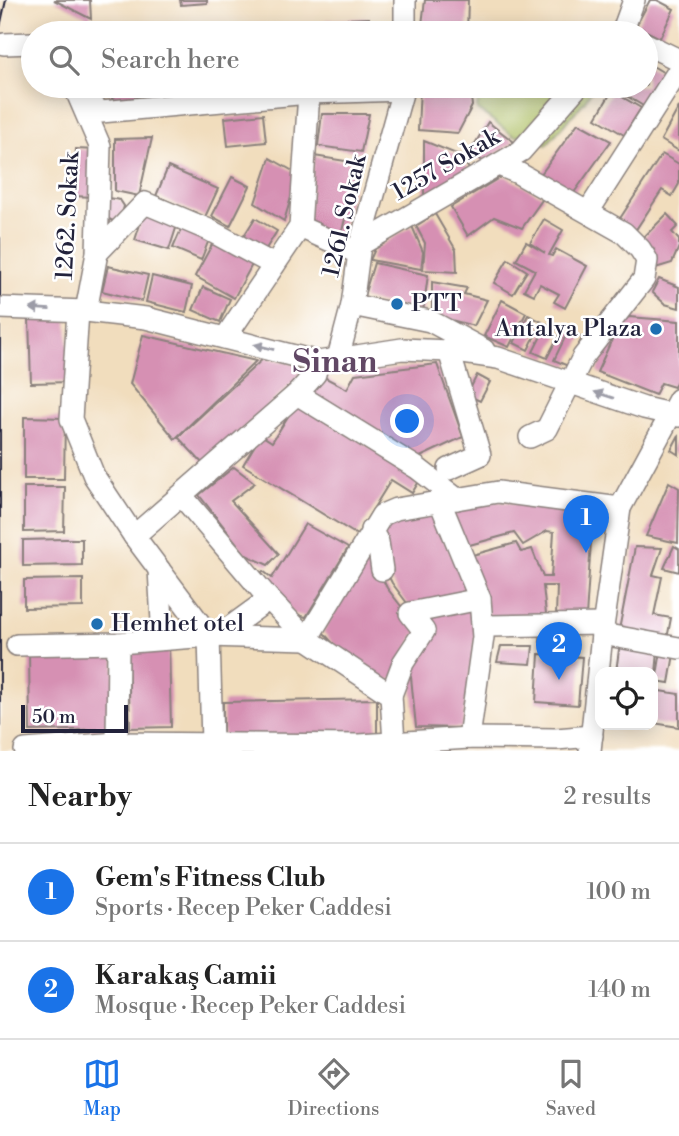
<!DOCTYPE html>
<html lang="en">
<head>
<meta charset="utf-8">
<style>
	:root { --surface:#fff; --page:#f2f2f2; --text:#222; --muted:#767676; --line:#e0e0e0; --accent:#1a73e8 }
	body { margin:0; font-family:"Libre Bodoni",serif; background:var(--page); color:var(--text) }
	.controls { position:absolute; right:21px; bottom:21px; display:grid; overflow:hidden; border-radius:14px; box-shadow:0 4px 18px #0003 }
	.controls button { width:63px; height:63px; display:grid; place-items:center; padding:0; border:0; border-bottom:2px solid var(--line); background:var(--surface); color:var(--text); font:35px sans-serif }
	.scale { position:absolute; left:21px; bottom:18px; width:107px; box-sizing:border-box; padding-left:7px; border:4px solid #22223b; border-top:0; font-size:19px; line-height:24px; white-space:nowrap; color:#22223b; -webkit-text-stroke:5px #fff; paint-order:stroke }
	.you { position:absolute; left:408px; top:422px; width:24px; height:24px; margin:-18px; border:5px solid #fff; border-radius:50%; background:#1a73e8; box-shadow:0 0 0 10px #1a73e833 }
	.badge { display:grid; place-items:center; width:46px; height:46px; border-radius:50%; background:var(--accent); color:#fff; font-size:23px; font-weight:700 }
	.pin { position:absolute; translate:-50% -58px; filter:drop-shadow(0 2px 4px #0008) }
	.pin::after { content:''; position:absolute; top:37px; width:24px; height:21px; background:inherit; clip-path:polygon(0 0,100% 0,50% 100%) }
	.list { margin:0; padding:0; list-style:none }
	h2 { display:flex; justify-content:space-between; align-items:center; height:91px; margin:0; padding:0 28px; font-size:30px }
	h2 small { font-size:23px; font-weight:400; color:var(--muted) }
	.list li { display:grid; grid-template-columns:46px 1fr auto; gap:21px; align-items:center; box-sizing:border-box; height:98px; padding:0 28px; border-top:2px solid var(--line) }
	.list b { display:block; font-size:26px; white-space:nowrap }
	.list p { margin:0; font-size:23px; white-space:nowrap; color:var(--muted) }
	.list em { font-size:23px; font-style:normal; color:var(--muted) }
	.icon { flex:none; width:38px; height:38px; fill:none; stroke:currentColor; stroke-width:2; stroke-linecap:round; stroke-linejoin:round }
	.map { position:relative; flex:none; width:679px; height:751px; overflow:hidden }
	.search { position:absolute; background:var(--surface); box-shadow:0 4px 18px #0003; left:21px; right:21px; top:21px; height:77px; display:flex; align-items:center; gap:18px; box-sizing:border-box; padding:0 24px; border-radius:38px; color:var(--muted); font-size:26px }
	.sheet { height:287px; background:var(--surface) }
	nav { display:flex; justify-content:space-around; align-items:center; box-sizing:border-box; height:98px; border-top:2px solid var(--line); background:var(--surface); font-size:19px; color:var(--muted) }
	nav a { display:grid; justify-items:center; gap:4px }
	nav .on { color:var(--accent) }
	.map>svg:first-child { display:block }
	.green { fill:#acbd60; stroke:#67704e; stroke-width:2 }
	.building { fill:#d690b3 }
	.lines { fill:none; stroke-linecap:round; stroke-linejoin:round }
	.minor-casing { stroke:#8a807c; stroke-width:24 }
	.minor { stroke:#fff; stroke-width:21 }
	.tram { stroke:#22223b; stroke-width:2 }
	.oneway { fill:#9c9ca7 }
	.poi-dot { fill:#1f6fb2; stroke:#fff; stroke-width:2.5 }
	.labels { text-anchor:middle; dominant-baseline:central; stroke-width:5; stroke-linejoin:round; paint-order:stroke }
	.street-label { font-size:24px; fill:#22223b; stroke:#fff }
	.poi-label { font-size:24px; fill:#22223b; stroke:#fff; text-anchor:start }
	.district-label { font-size:32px; font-weight:bold; fill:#614865; stroke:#fff }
</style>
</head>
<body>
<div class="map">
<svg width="679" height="751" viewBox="0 0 679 751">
	<rect width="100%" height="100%" fill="#fff"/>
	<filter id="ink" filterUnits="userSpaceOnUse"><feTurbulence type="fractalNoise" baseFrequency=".0143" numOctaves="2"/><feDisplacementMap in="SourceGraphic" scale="14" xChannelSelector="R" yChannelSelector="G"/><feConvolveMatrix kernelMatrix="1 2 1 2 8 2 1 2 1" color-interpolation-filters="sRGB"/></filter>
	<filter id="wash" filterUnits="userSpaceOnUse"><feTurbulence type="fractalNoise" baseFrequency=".00686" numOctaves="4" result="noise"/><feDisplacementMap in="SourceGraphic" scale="28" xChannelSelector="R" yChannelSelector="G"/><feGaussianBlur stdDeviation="1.57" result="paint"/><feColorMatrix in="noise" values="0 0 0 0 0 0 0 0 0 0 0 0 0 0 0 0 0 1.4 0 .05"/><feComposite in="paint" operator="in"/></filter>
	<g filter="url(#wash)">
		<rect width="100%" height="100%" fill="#f1ddbd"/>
		<path class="green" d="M480 86H594L585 101 546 145 529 133 515 137 477 109Z"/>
		<g id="blocks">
			<g class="building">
				<path d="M54 0H90L91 19Z"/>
				<path d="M180 0H207V3L181 5Z"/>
				<path d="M425 0H468L467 33H421Z"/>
				<path d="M650 0H657L674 9 660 38 636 26Z"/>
				<path d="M369 18V33H325V20Z"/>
				<path d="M646 62 666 74 645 107 610 86H646Z"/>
				<path d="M106 86H137V101L115 104Z"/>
				<path d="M148 86H169V100L149 101Z"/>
				<path d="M420 86H470L472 106 458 133 418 130Z"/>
				<path d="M612 91 641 108 624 135 596 118Z"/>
				<path d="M679 107V151L661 140Z"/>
				<path d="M263 114 266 142 228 146 225 118Z"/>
				<path d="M322 114H369L361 152 318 146Z"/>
				<path d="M488 122 514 142 484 162 470 152Z"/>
				<path d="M578 123 611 141 573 194 541 174Z"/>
				<path d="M152 138 139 196 115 191V139Z"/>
				<path d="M424 141 459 155 472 173 424 198Z"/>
				<path d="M76 149 96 150 94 197 73 196Z"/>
				<path d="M662 154 679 164V184L672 196 662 190 635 231 619 220Z"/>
				<path d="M314 156 358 163 340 240 307 228Z"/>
				<path d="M270 158 298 174 284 221 255 203Z"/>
				<path d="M168 167 218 189 205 217 156 196Z"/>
				<path d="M505 176 544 197 522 228 494 217 468 236 451 207 499 178Z"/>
				<path d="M232 177 250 186 230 226 212 216Z"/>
				<path d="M108 198 120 200 124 206 122 214 113 221 107 218Z"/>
				<path d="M144 212 178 222 169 250 135 240Z"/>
				<path d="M435 214 456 250 457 272 423 270 425 243 416 226Z"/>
				<path d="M667 214 678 226 672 232 679 240V247L672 263 652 269 654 250 652 251 641 240Z"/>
				<path d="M255 218 277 231 264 252 242 239Z"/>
				<path d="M544 219 563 230 549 255 552 256 556 249 587 266 565 308 554 302 559 294 540 284 534 295 524 290 535 270 516 260 526 242 545 253 530 243Z"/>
				<path d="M183 225 210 237 201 260 173 248Z"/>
				<path d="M412 226 423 252 421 269 370 260 375 249Z"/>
				<path d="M215 239 254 261 234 298 195 276Z"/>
				<path d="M508 259 527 271 513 294 494 283Z"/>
				<path d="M374 263 428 275 423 312 363 299Z"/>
				<path d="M108 266 148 275 142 301 102 291Z"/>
				<path d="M152 276 192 286 186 312 146 302Z"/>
				<path d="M659 279 679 287V308L665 304 652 292Z"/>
				<path d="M432 282 467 288 464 294 487 300 474 326 432 315Z"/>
				<path d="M203 287 230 299 220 322 193 310Z"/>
				<path d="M502 300 526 313 509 347 484 336Z"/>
				<path d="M528 315 542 322 528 350 514 343Z"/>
				<path d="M67 317 70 382 31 383 29 319Z"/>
				<path d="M629 317 679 321V378L674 387 661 383 655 395 597 372 619 324Z"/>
				<path d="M547 324 561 331 547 358 533 352Z"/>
				<path d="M568 331 582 338 568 366 554 360Z"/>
				<path d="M143 335 256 361 175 439 130 384Z"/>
				<path d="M265 357 298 365 299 377 204 465 178 437Z"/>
				<path d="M437 364 463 437 418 458 311 395 324 377 347 389 355 374Z"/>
				<path d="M477 375 490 382 480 401 467 395Z"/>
				<path d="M297 402 421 478 412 493 391 480 357 535 243 465 261 435 272 442Z"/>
				<path d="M24 417 65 418 64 479H24Z"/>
				<path d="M679 435V455L671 450Z"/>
				<path d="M234 467 255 483 231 501 279 554 268 565 246 555 199 495Z"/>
				<path d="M669 482 679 488 678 543 646 536Z"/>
				<path d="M24 487H65L64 531 24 532Z"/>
				<path d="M494 501 593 511 586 617 556 616 557 586H543L546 614 490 618 469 556 516 543 521 552 532 549 543 577H551L554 532 547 531 523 545 514 533 462 547 451 507Z"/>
				<path d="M436 508 440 532 474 595 410 607 392 583 386 571 378 531 386 517Z"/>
				<path d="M305 524 348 548 306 617 294 614 259 576 263 571 272 578Z"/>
				<path d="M65 539H82V565L23 566V540Z"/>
				<path d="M372 546 376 565 387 588 418 628 393 679 384 681 345 657 323 632Z"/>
				<path d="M674 546 679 549V572L664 568Z"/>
				<path d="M635 547 662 548 653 575 662 577 654 615 671 618 667 639 619 630Z"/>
				<path d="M83 579V607L24 608V580Z"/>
				<path d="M476 605 478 619 462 728 416 727 411 677 407 669 420 618Z"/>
				<path d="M541 626 566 628 565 644 540 642Z"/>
				<path d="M620 642 658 651 655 685 653 684V672H616Z"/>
				<path d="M169 644 171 727 130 728 128 645Z"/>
				<path d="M501 646H533L531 664 497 662Z"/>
				<path d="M115 647 114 729 30 731 29 650Z"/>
				<path d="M661 651 674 654 669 683 656 681Z"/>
				<path d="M539 654 582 657 578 705 536 702Z"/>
				<path d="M653 690 679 694V727L653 723Z"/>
				<path d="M377 699V739L223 738V702Z"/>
			</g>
		</g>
	</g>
	<g filter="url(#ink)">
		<use href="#blocks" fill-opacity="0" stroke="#8a807c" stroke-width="2"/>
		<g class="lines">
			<g class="minor-casing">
				<g id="minor">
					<path d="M405 33V0"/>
					<path d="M622 33 634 0"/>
					<path d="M4 44 33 43"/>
					<path d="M646 44 679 60"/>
					<path d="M80 86 92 105 101 112 309 93 404 90"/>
					<path d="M78 95 100 146 97 253 86 311"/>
					<path d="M499 165 518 173 624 233 640 249 647 260 644 279 583 357 547 429 530 437"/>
					<path d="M588 212 679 70"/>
					<path d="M300 227 351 250 521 151 578 86"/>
					<path d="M97 253 145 203 209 230 274 265"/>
					<path d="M352 305 430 321 484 350"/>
					<path d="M0 308 86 311 146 318 318 362 402 349 449 351 498 358 644 408 679 416"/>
					<path d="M78 311 71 419 94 476 134 536 209 636 212 743"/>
					<path d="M225 338 300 227 309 93"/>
					<path d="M449 351 480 455 449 469"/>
					<path d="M338 358 352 305 360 245 404 86"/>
					<path d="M297 394 417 468 457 499"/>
					<path d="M182 496 269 599 307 639 391 695 394 743"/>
					<path d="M440 502 480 599 483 637 469 738"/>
					<path d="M371 530 378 542 382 570"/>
					<path d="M134 536 297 394 315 374 318 362"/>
					<path d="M159 569 163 639"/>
					<path d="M489 626 603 624"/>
					<path d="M602 634 679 648"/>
					<path d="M218 636 269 599"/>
					<path d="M307 639 382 515 396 509 498 492 620 508"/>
					<path d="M17 645 118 643 209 636 307 639"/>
					<path d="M391 695 403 663 424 631 410 613 480 599"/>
					<path d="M117 743 118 643"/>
					<path d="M25 750 117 743 360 745 469 738 556 739 592 736"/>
					<path d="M590 751 602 634 620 508 679 399"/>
				</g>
			</g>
			<use href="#minor" class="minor"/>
			<g class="tram">
				<path d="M0 27 6 0"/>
				<path d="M0 238V725"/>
			</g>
		</g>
		<defs><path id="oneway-solid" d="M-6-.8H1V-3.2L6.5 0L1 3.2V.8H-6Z" transform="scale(1.75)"/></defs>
		<g class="oneway">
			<use href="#oneway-solid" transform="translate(40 309) rotate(-177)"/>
			<use href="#oneway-solid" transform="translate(264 347) rotate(-166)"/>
			<use href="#oneway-solid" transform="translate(604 395) rotate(-162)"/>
		</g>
	</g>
	<g class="poi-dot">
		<circle cx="397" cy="304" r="7"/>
		<circle cx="656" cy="329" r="7"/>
		<circle cx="97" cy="624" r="7"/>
	</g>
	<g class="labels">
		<g class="street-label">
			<text transform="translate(446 165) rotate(-30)">1257 Sokak</text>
			<text transform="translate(68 216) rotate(-87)">1262. Sokak</text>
			<text transform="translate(345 216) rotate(-77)">1261. Sokak</text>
		</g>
		<g class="poi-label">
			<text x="411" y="304">PTT</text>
			<text x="642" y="329" text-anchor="end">Antalya Plaza</text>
			<text x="111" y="624">Hemhet otel</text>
		</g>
		<g class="district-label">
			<text x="335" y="362">Sinan</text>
		</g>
	</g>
</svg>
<div class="controls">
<button><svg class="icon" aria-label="locate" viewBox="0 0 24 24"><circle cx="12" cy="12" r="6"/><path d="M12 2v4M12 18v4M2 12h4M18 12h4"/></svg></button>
</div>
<div class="scale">50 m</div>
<div class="you"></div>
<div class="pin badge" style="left:586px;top:553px">1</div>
<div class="pin badge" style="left:559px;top:680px">2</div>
<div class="search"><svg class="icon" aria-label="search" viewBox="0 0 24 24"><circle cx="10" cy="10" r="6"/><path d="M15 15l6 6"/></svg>Search here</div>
</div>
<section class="sheet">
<h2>Nearby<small>2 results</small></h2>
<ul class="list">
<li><span class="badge">1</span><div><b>Gem's Fitness Club</b><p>Sports · Recep Peker Caddesi</p></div><em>100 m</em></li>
<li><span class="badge">2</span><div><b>Karakaş Camii</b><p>Mosque · Recep Peker Caddesi</p></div><em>140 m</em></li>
</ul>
</section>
<nav>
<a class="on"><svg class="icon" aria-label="map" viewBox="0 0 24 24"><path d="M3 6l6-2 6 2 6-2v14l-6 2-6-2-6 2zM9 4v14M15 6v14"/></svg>Map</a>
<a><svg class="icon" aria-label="directions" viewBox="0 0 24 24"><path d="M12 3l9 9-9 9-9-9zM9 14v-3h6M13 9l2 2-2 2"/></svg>Directions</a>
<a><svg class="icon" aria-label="saved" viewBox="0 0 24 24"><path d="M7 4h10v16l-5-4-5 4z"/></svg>Saved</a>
</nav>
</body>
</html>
